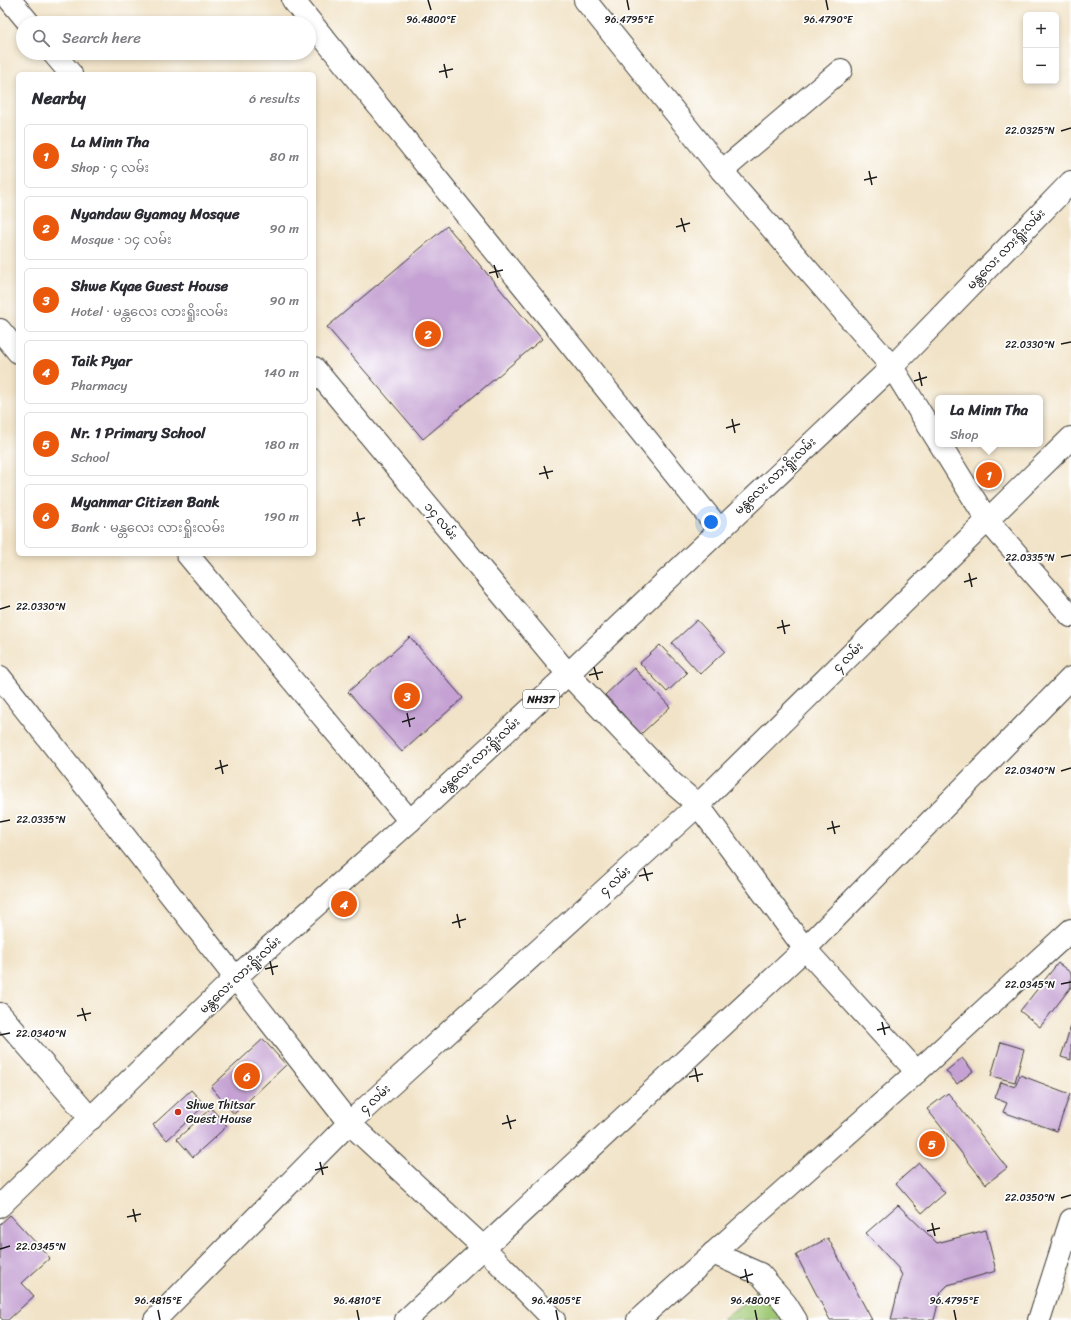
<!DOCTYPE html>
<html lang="en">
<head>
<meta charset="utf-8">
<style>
	:root { --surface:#fff; --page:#f2f2f3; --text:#2b2b33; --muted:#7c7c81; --line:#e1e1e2; --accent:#ea580c }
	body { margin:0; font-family:Sriracha,"Noto Sans Myanmar",sans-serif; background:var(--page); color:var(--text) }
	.controls { position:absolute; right:12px; top:12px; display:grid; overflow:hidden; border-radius:6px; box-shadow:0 2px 6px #0003 }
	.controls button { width:36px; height:36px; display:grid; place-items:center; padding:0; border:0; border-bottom:1px solid var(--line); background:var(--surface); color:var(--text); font:20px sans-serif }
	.you { position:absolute; left:711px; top:522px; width:14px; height:14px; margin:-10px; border:3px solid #fff; border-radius:50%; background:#1a73e8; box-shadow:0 0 0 6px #1a73e833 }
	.badge { display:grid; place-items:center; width:26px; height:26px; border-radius:50%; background:var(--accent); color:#fff; font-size:13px; font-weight:700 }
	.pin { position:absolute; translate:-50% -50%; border:2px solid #fff; box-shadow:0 1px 4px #0006 }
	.popup { position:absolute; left:935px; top:395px; width:108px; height:52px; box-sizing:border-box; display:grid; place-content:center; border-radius:6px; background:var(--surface); filter:drop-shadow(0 1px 3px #0005); font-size:13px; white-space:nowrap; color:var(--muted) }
	.popup b { font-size:15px; color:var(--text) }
	.popup::after { content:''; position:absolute; left:50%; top:100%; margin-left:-8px; border:8px solid transparent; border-top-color:var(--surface) }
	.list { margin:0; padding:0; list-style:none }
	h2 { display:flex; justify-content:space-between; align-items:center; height:52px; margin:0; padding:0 16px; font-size:17px }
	h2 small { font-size:13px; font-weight:400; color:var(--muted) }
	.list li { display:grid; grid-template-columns:26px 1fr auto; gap:12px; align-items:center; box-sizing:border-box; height:64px; margin:0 8px 8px; padding:0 8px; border:1px solid var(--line); border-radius:6px }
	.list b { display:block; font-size:15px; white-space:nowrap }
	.list p { margin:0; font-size:13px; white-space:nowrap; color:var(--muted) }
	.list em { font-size:13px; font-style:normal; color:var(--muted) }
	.icon { flex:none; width:22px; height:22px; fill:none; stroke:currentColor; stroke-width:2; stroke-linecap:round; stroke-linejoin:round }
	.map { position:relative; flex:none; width:1071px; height:1320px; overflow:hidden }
	.search { position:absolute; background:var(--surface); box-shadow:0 2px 6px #0003; left:16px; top:16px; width:300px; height:44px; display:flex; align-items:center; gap:10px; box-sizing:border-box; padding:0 14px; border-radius:22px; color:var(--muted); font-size:15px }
	.panel { position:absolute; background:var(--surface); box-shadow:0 2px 6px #0003; left:16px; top:72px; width:300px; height:484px; border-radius:6px }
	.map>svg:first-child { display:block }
	.green { fill:#a0c975; stroke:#5e7248 }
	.building { fill:#c5a2d3 }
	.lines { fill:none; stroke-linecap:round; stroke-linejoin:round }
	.minor-casing { stroke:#3c3a36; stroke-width:24 }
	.trunk-casing { stroke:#3c3a36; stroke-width:24 }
	.minor { stroke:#fff; stroke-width:22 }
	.trunk { stroke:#fff; stroke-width:22 }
	.ticks { fill:none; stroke:#1c1c1c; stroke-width:1.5 }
	.poi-dot { fill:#c8321e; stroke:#fff; stroke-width:1.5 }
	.labels { text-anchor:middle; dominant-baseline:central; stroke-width:3.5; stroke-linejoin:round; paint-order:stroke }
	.shield { fill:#fff; stroke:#606060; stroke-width:1 }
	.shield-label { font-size:11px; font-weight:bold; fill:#1c1c1c }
	.street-label { font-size:12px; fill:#1c1c1c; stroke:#fff }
	.poi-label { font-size:12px; fill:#1c1c1c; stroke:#fff; text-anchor:start }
	.ticks-label { font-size:10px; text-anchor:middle; fill:#1c1c1c; stroke:#fff; stroke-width:3.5; stroke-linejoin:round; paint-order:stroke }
</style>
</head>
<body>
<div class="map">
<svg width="1071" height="1320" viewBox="0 0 1071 1320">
	<rect width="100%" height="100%" fill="#fff"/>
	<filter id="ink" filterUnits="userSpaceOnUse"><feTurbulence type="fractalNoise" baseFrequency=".025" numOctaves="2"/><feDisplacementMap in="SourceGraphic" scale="8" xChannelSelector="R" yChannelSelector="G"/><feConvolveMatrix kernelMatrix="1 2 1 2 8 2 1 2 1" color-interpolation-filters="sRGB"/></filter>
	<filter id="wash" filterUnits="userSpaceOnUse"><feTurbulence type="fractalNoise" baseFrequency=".012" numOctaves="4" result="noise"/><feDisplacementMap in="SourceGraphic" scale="16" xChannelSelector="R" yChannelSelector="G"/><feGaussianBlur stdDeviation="0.9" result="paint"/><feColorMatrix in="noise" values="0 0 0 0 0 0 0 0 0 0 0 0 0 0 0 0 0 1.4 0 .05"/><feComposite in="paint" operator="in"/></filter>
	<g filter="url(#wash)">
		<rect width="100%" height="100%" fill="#f1e3c7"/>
		<path class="green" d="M767 1283 794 1320H722Z"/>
		<g id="blocks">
			<g class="building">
				<path d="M447 226 542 339 423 439 327 327Z"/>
				<path d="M697 620 725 651 700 674 672 643Z"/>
				<path d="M410 637 463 698 402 752 348 692Z"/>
				<path d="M660 645 687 673 667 692 640 663Z"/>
				<path d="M634 668 670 707 641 734 605 695Z"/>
				<path d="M1058 963 1071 973V987L1040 1027 1020 1011Z"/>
				<path d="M1071 1026V1060L1061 1057Z"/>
				<path d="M263 1039 286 1065 234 1114 211 1087Z"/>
				<path d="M1001 1042 1024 1049 1015 1082 991 1076Z"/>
				<path d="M962 1058 973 1071 957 1084 946 1071Z"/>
				<path d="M1020 1075 1070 1094 1057 1131 1003 1112 1007 1103 995 1098 1001 1082 1015 1087Z"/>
				<path d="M191 1090 205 1105 167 1140 153 1125Z"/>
				<path d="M948 1093 1007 1168 986 1184 927 1109Z"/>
				<path d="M211 1108 227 1126 193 1157 177 1139Z"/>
				<path d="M919 1163 945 1193 922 1213 896 1183Z"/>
				<path d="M898 1205 937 1243 986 1230 996 1271 948 1285 941 1292 934 1320H891L902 1275 898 1268 866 1233Z"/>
				<path d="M10 1215 50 1258 22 1283 34 1296 8 1320H3L0 1317V1224Z"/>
				<path d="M828 1238 872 1320H830L796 1255Z"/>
			</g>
		</g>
	</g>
	<g filter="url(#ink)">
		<use href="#blocks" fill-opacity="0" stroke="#3c3a36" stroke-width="1"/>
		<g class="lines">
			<g class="minor-casing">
				<g id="minor">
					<path d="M10 0 29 23"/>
					<path d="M293 0 719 529"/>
					<path d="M585 0 722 171 892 367 938 441"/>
					<path d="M53 53 71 74"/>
					<path d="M722 171 841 70"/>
					<path d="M0 330 18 352"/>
					<path d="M314 368 568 674 670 781 698 805 805 949 917 1072"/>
					<path d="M940 444 987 520 1071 616"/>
					<path d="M187 554 410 821"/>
					<path d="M0 677 349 1123 484 1248 554 1320"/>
					<path d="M0 1014 91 1119"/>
					<path d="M713 1253 760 1274 786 1304 796 1320"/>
					<path d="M155 1320 349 1123 698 805 1071 438"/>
					<path d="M406 1320 805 949 1071 678"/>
					<path d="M638 1320 917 1072 1071 930"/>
					<path d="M1039 1320 1071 1220"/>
				</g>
			</g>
			<g class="trunk-casing">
				<path id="trunk" d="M0 1206 235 978 410 821 568 674 892 367 1071 182"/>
			</g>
			<use href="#minor" class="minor"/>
			<use href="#trunk" class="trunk"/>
		</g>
	</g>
	<path class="ticks" d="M428 0 431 10M627 0 629 10M826 0 828 10M444 64 447 78M439 72 453 69M1061 131 1071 128M869 171 872 185M864 180 877 177M681 218 685 232M676 227 690 223M494 265 498 278M489 273 503 270M1061 344 1071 342M919 372 922 386M914 381 927 377M732 419 735 433M726 428 740 424M544 466 548 479M539 474 553 471M357 512 360 526M352 521 365 518M1061 557 1071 555M969 573 972 587M964 582 977 578M0 609 10 606M782 620 785 634M777 628 790 625M594 667 598 680M589 675 603 672M407 713 410 727M402 722 415 718M220 760 223 774M215 769 228 765M1061 771 1071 768M832 821 835 834M0 822 10 820M827 829 840 826M644 868 648 881M639 876 653 873M457 914 460 928M452 923 466 919M270 961 273 975M265 969 278 966M1061 984 1071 982M82 1008 86 1021M77 1016 91 1013M882 1022 885 1035M877 1030 890 1027M0 1035 10 1033M695 1068 698 1082M689 1077 703 1074M507 1115 511 1129M502 1124 516 1120M320 1162 323 1175M315 1170 328 1167M1061 1198 1071 1195M133 1209 136 1222M127 1217 141 1214M932 1223 935 1236M927 1231 940 1228M0 1249 10 1246M745 1269 748 1283M740 1278 753 1274M158 1310 160 1320M357 1310 359 1320M556 1310 558 1320M755 1310 757 1320M954 1310 956 1320"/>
	<circle class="poi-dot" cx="178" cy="1112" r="4"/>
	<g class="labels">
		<rect class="shield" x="523" y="690" width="36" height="18" rx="3"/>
		<g class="shield-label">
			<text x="541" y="699">NH37</text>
		</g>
		<g class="street-label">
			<text transform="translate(1006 249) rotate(-46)">မန္တလေး လားရှိုးလမ်း</text>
			<text transform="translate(775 476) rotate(-43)">မန္တလေး လားရှိုးလမ်း</text>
			<text transform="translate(441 521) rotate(50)">၁၄ လမ်း</text>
			<text transform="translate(848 657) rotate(-45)">၄ လမ်း</text>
			<text transform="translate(479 756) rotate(-43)">မန္တလေး လားရှိုးလမ်း</text>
			<text transform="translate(615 881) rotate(-42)">၄ လမ်း</text>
			<text transform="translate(240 975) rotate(-43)">မန္တလေး လားရှိုးလမ်း</text>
			<text transform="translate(375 1099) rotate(-42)">၄ လမ်း</text>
		</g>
		<g class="poi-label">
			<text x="186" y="1105">Shwe Thitsar<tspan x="186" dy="14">Guest House</tspan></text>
		</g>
	</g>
	<g class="ticks-label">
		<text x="431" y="23">96.4800°E</text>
		<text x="629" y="23">96.4795°E</text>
		<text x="828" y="23">96.4790°E</text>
		<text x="1030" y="134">22.0325°N</text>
		<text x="1030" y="348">22.0330°N</text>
		<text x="1030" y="561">22.0335°N</text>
		<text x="41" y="610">22.0330°N</text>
		<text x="1030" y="774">22.0340°N</text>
		<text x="41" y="823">22.0335°N</text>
		<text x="1030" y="988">22.0345°N</text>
		<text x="41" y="1037">22.0340°N</text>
		<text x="1030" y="1201">22.0350°N</text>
		<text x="41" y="1250">22.0345°N</text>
		<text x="158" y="1304">96.4815°E</text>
		<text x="357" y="1304">96.4810°E</text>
		<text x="556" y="1304">96.4805°E</text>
		<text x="755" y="1304">96.4800°E</text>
		<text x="954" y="1304">96.4795°E</text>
	</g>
</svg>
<div class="controls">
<button>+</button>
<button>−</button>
</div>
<div class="you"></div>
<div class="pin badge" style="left:989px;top:475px">1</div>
<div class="popup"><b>La Minn Tha</b>Shop</div>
<div class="pin badge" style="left:428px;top:334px">2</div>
<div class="pin badge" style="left:407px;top:696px">3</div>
<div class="pin badge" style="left:344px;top:904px">4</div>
<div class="pin badge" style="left:932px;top:1144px">5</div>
<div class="pin badge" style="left:247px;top:1076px">6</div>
<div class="search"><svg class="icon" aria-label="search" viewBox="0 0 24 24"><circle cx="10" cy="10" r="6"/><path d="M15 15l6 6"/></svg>Search here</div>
<section class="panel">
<h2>Nearby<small>6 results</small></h2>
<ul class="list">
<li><span class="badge">1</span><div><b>La Minn Tha</b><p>Shop · ၄ လမ်း</p></div><em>80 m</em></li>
<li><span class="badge">2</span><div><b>Nyandaw Gyamay Mosque</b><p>Mosque · ၁၄ လမ်း</p></div><em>90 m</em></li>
<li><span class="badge">3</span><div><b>Shwe Kyae Guest House</b><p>Hotel · မန္တလေး လားရှိုးလမ်း</p></div><em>90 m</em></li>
<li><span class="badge">4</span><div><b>Taik Pyar</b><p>Pharmacy</p></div><em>140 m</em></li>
<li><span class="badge">5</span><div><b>Nr. 1 Primary School</b><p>School</p></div><em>180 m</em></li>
<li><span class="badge">6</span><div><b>Myanmar Citizen Bank</b><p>Bank · မန္တလေး လားရှိုးလမ်း</p></div><em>190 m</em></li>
</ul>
</section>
</div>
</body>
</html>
